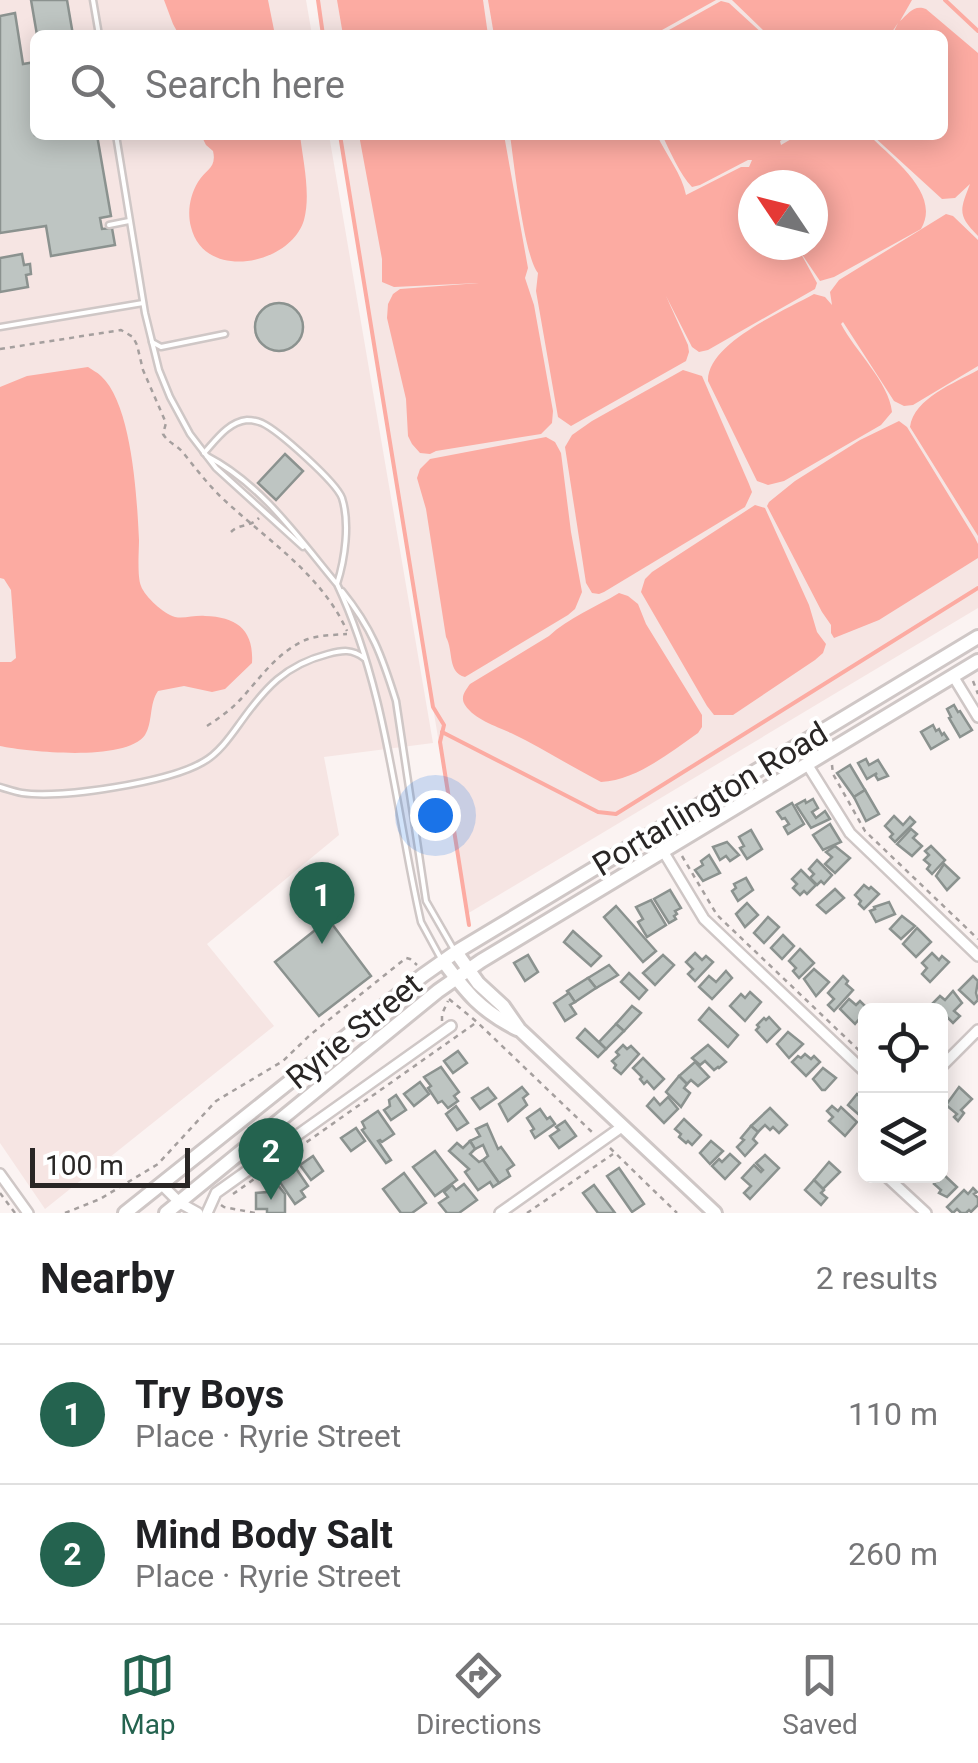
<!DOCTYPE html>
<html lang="en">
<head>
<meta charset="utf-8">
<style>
	:root { --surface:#fff; --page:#f2f2f2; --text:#202124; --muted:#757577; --line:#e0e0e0; --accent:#24634f }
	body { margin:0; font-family:Roboto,sans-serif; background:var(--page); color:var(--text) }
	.controls { position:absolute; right:30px; bottom:30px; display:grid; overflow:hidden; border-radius:15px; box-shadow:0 5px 25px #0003 }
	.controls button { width:90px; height:90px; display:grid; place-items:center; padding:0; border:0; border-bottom:2px solid var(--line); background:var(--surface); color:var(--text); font:50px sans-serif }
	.compass { position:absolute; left:738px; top:170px; width:90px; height:90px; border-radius:50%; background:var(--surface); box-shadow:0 5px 25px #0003; rotate:305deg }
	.scale { position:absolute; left:30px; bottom:25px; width:160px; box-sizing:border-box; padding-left:10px; border:5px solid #292625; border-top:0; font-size:28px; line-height:35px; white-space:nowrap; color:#292625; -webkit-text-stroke:8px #fff; paint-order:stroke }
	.you { position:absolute; left:435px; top:815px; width:35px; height:35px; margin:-25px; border:8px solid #fff; border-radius:50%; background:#1a73e8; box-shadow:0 0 0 15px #1a73e833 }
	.badge { display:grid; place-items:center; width:65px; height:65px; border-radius:50%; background:var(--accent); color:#fff; font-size:32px; font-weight:700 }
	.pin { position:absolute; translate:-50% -82px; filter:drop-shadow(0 2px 5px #0008) }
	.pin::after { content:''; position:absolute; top:52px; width:35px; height:30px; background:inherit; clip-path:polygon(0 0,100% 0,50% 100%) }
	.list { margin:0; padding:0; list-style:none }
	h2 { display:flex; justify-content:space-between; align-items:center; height:130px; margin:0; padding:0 40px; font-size:42px }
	h2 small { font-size:32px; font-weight:400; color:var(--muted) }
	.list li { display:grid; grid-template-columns:65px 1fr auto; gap:30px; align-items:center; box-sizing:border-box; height:140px; padding:0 40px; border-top:2px solid var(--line) }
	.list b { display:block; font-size:38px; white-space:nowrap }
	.list p { margin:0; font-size:32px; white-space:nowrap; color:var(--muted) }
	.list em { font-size:32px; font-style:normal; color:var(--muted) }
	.icon { flex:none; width:55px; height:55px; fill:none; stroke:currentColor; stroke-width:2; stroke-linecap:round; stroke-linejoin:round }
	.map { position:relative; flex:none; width:978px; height:1213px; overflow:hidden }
	.search { position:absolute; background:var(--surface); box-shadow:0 5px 25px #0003; left:30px; right:30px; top:30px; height:110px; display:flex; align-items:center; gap:25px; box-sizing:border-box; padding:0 35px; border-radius:15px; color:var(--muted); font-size:38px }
	.sheet { height:410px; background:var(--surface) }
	nav { display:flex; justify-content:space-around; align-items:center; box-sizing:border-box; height:140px; border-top:2px solid var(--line); background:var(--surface); font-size:28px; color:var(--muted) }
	nav a { display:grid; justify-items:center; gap:5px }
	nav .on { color:var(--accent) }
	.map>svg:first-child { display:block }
	.built { fill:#f6e5e3; fill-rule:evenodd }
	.water { fill:#fcaba2; fill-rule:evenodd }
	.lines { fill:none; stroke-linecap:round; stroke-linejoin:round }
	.stream { stroke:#fcaba2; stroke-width:4 }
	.building { fill:#bec5c2; stroke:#8b928f; stroke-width:2.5 }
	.service-casing { stroke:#cfc7c6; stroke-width:9 }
	.minor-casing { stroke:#cfc7c6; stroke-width:14 }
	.secondary-casing { stroke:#cfc7c6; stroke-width:18 }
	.path { stroke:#a59f9e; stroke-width:2.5; stroke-dasharray:5 5; stroke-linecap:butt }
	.service { stroke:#fff; stroke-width:4 }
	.minor { stroke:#fff; stroke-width:9 }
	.secondary { stroke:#fff; stroke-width:12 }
	.labels { text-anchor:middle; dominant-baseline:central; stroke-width:8; stroke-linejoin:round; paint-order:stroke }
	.street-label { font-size:32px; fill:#292625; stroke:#fff }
</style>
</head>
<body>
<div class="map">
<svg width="978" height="1213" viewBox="0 0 978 1213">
	<rect width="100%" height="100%" fill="#fbf3f2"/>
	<g class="built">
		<path d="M0 0H306L312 35H35V135H329L433 743 324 757 339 835 207 944 274 1026 45 1209 0 1143Z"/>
		<path d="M317 0H978V608L467 914 339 135H943V35H323ZM753 185H813V245H753Z"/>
	</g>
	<g class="water">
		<path d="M164 0H268L275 35H179L173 24Z"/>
		<path d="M337 0H483L488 35H343Z"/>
		<path d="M488 0H716L653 35H494Z"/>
		<path d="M732 0H912L900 21C908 14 914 4 926 9L978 53V236C957 215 960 210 970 184L955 198 942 199 872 135H943V35H892L898 23 890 35H768Z"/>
		<path d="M721 1 729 3 764 35H660Z"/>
		<path d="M201 135H300C303 161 311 194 304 220 291 265 204 282 191 227 187 212 190 195 198 182 206 169 217 168 213 151L206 145Z"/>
		<path d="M359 135H504L528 268 525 278 534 305 553 411 552 423 541 434 436 451 430 454 420 453 412 444 408 436 406 399 387 318 388 304 393 294 400 289 479 283 394 287 382 282V259Z"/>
		<path d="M510 135H657C666 155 682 174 686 195L741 167H749L752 160H748L700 185 692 187C680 175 670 151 662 135H791L780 141 781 145 798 135H869C891 158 942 193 921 229L834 277 820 281 799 250 817 283 815 289 708 350 699 352 692 347 666 296 688 345 689 352 686 361 571 426 558 417 536 291 538 273C524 256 514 163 510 135ZM753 185H813V245H753Z"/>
		<path d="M946 214 953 216 978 240V366L913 405 904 406 894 401 843 322 841 324C855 351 889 382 892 412L881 425 784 481 768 485 757 481 708 381C707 343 784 311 814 294L825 297 832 305 830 292 839 280Z"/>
		<path d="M88 367C92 370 97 372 101 376 132 404 137 498 139 540 139 551 137 576 141 586 145 597 164 614 175 617 184 619 195 615 205 616 237 617 254 630 252 663L225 689 212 692 184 686 158 691C149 704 153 722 145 735 126 762 29 752 0 746V662H11L16 658 11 590 4 579 0 578V387L27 376Z"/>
		<path d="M683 370 702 376 749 484 752 492 745 507 604 592 599 594 592 593 586 583 565 447 572 435 592 421Z"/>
		<path d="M978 370V536L910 427C914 398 955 383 978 370Z"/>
		<path d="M899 421 907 427 975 538 978 544V558L879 620 834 638 831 633V625L822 612 767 506 769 502 795 481 860 440Z"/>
		<path d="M546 437 555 442 561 453 571 532 582 592 575 609 568 615 465 677C447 672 454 652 446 637L426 509 417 478 420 469 430 459Z"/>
		<path d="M755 505 765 508 809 605 817 632 826 644 823 653 815 660 733 715H714L707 706 641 592 645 579 652 572Z"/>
		<path d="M619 593 628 596 638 604 646 624 702 715V727L698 733C669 753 637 780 601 782 570 766 542 748 511 733 496 726 475 720 465 705 460 697 465 691 470 684L549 636C568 618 596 607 619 593Z"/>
	</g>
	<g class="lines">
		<g class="stream">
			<path d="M318 0 323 35"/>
			<path d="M945 0 978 31"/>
			<path d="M340 135 433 707 444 725 440 742 469 925"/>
			<path d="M442 732 598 812 616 814 978 588"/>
		</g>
	</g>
	<g class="building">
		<path d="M31 0H67L73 35H37Z"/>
		<path d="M15 13 23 64 35 62V135H97L111 216 100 218 102 229 112 228 115 245 51 256 46 226 0 233V16Z"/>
		<path d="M22 254 24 265 30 264 31 274 26 275 28 287 0 292V258Z"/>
		<circle cx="279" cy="327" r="24"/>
		<path d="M285 454 303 471 276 500 258 483Z"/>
		<path d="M954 705 958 712 960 711 972 730 960 737 949 718 951 717 947 709Z"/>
		<path d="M933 725 936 731 939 729 942 735 944 733 948 739 931 749 921 732Z"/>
		<path d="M866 759 869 765 878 760 888 776 878 780 875 775 877 773 867 779 858 763Z"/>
		<path d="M850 765 865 790 854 797 837 773Z"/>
		<path d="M865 790 879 814 866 821 854 797Z"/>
		<path d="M813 799 818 808 812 812 816 818 825 811 830 819 811 828 796 805 805 800 806 803Z"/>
		<path d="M792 803 804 824 788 834 784 827 789 824 785 818 782 819 777 812Z"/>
		<path d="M894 816 903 825 910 817 915 822 895 842 890 837 893 834 885 826Z"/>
		<path d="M830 824 841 842 823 850 813 835Z"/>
		<path d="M911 829 917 834 913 838 922 846 912 856 897 844Z"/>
		<path d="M751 830 762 849 747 859 740 848 744 846 739 837Z"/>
		<path d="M727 842 739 855 730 861 726 856 720 860 713 847Z"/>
		<path d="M835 846 850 858 835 873 825 864 832 857 826 852Z"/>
		<path d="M931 846 945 860 932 874 927 869 930 865 924 860 929 855 925 851Z"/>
		<path d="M709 855 720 873 703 881 695 870 703 865 701 861Z"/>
		<path d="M817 860 832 875 824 884 821 881 817 885 810 878 814 874 809 869Z"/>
		<path d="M944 864 959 878 947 890 936 876Z"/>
		<path d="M801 870 816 885 807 894 804 891 800 895 793 888 797 884 792 879Z"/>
		<path d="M746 878 753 890 738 901 732 891 736 888 734 884Z"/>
		<path d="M864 885 869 889 871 887 879 894 864 909 859 904 861 901 855 895Z"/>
		<path d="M835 889 844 898 826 913 817 905Z"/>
		<path d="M318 890 336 914 329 920 371 976 319 1016 275 962 319 927 301 903Z"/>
		<path d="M670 890 681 908 675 911 677 914 674 916 676 919 669 923 654 899Z"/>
		<path d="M651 900 666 925 647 937 638 922 643 919 636 907Z"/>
		<path d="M889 902 895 914 876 922 870 911 875 909 874 907Z"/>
		<path d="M747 903 758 915 745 927 736 914Z"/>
		<path d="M616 906 656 951 643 962 604 917Z"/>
		<path d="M902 916 915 926 901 939 890 929Z"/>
		<path d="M768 917 779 927 764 943 754 933Z"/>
		<path d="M917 928 931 942 916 957 903 944Z"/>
		<path d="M573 931 601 956 591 966 564 942Z"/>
		<path d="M783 935 794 946 782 959 771 948Z"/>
		<path d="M800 949 814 963 799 978 793 971 796 968 789 961Z"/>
		<path d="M695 953 702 960 706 956 713 962 695 981 688 974 693 969 686 962Z"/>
		<path d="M932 953 939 960 942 956 949 962 930 982 922 974 927 968 922 963Z"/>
		<path d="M528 955 538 972 525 981 514 963Z"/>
		<path d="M663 955 674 965 655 985 643 973Z"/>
		<path d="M609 965 618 975 596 988 588 978Z"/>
		<path d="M814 969 829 982 816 996 804 979Z"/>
		<path d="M726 971 732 978 712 999 699 987 709 976 716 982Z"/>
		<path d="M629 973 647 990 639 999 621 982Z"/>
		<path d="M843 976 848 981 846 984 853 990 834 1011 828 1005 834 999 828 993Z"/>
		<path d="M973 976 978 981 976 993 978 1000 974 1004 959 990Z"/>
		<path d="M588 978 596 988 575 1002 567 991Z"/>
		<path d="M953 991 962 1003 954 1011 960 1016 953 1023 933 1003 940 996 945 1000Z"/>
		<path d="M750 992 761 1002 745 1021 730 1006 741 994 745 998Z"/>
		<path d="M569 993 575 1002 570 1005 576 1014 565 1021 554 1003Z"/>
		<path d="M849 999 856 1005 860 1001 869 1010 866 1011 855 1024 840 1009Z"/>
		<path d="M632 1006 641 1013 624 1031 616 1024Z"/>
		<path d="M709 1008 738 1035 728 1047 699 1020Z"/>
		<path d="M769 1017 780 1029 767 1042 756 1030 759 1027 757 1025 764 1018 766 1020Z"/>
		<path d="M616 1024 624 1031 606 1049 599 1042Z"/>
		<path d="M585 1029 606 1049 598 1057 577 1038Z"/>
		<path d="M788 1032 803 1044 789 1058 777 1044Z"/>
		<path d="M623 1045 627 1049 631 1046 639 1054 621 1074 614 1068 616 1065 612 1061 619 1055 616 1052Z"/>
		<path d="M708 1045 726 1062 719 1068 718 1067 714 1070 705 1061 700 1065 692 1058Z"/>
		<path d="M458 1051 467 1063 453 1073 444 1061Z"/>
		<path d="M805 1054 811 1059 814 1056 820 1062 806 1076 792 1062 798 1056 801 1058Z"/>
		<path d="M643 1058 664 1079 654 1089 647 1081 644 1084 640 1079 642 1077 633 1068Z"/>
		<path d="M695 1062 709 1077 698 1086 691 1080 687 1084 679 1076Z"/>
		<path d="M441 1067 459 1092 454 1096 458 1101 448 1108 442 1101 438 1103 428 1088 431 1086 424 1077Z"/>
		<path d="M823 1068 836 1078 825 1090H822L813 1079Z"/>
		<path d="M679 1076 687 1084 684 1088 690 1093 681 1107 666 1092Z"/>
		<path d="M420 1082 429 1094 414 1106 404 1094Z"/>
		<path d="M522 1087 528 1094 523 1098 527 1105 508 1121 499 1104Z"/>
		<path d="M959 1087 972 1099 961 1110 964 1113 958 1121 954 1117 957 1114 946 1105Z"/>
		<path d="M488 1088 496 1098 480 1109 472 1098Z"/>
		<path d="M857 1094 866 1102V1121L848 1105Z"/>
		<path d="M396 1095 406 1110 391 1120 384 1110 390 1106 389 1100Z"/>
		<path d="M668 1097 678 1109 664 1123 647 1106 654 1098 660 1105Z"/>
		<path d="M456 1106 468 1123 457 1130 446 1114Z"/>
		<path d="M832 1106 838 1111 841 1107 857 1122 845 1136 829 1121 833 1117 827 1111Z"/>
		<path d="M770 1108 787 1125 779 1133 773 1127 770 1130 765 1125 758 1132 751 1126Z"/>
		<path d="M540 1109 547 1119 550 1117 555 1124 535 1138 531 1131 534 1129 527 1118Z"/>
		<path d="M378 1111 394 1134 382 1142 380 1140 378 1141 391 1160 386 1163 362 1130 365 1128 362 1122Z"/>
		<path d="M684 1119 701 1135 692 1145 688 1141 686 1143 679 1137 681 1134 675 1129Z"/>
		<path d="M565 1121 576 1136 559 1148 550 1136 559 1130 556 1127Z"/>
		<path d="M487 1124 498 1149 501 1147 514 1165 507 1170 510 1176 499 1183 483 1160 488 1156 483 1145 475 1149 470 1141 480 1136 476 1129Z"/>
		<path d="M751 1126 758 1132 753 1139 757 1143 745 1156 737 1147 744 1140 741 1138Z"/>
		<path d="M356 1128 365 1141 351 1151 341 1138Z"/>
		<path d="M470 1141 475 1149 470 1154 479 1162 483 1160 499 1183 493 1187 490 1182 478 1190 465 1172 469 1169 449 1151 457 1143 463 1148Z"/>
		<path d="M711 1141 723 1151 710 1164 700 1153Z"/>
		<path d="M435 1151 457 1180 435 1196 413 1167Z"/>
		<path d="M730 1154 740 1163 725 1179 712 1166 719 1159 722 1162Z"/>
		<path d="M765 1155 779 1168 750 1199 744 1193 751 1186 742 1178 754 1165 761 1172 763 1170 756 1163Z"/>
		<path d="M313 1156 323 1171 311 1180 300 1165Z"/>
		<path d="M829 1162 840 1172 823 1189 814 1180Z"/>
		<path d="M295 1167 308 1186 301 1191 305 1197 295 1204 277 1178Z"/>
		<path d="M619 1168 644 1204 632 1212 607 1176Z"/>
		<path d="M404 1173 426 1203 412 1213H401L383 1189Z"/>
		<path d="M943 1174 957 1187 947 1197 939 1193 941 1190 934 1184Z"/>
		<path d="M814 1180 824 1190 821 1193 827 1198 821 1205 805 1190Z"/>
		<path d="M267 1184H277L285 1194V1213H267V1209H256V1193L267 1192Z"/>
		<path d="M464 1184 477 1200 459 1213H447L439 1203 448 1197 444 1192 452 1185 456 1190Z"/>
		<path d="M594 1185 615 1213H598L583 1193Z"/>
		<path d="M973 1188 977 1192 974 1194 978 1198V1205L971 1212 969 1210 966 1213H961L957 1209 953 1213 947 1207 964 1190 968 1194Z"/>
	</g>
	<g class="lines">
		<g class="service-casing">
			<g id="service">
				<path d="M93 0 99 35"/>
				<path d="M116 135 145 313 159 370 170 397 190 434 216 468 303 547"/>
				<path d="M109 225 129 221"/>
				<path d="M0 327 143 303"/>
				<path d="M152 342 161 347 225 334"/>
				<path d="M204 453C216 440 228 422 247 420 253 420 257 421 262 423 279 431 336 482 342 498 350 523 345 559 337 584 387 690 395 808 421 922L440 957"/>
				<path d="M207 456C261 484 298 537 336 583"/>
				<path d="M342 591C372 628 382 656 396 701L426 901 453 948"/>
				<path d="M0 787C7 789 15 792 22 793 62 799 169 782 203 762 218 754 230 737 240 723 265 688 285 665 328 654 343 650 352 649 364 658"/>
				<path d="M265 1157 271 1132"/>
			</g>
		</g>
		<g class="minor-casing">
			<g id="minor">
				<path d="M953 676 978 717"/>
				<path d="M807 764 850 833 978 956"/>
				<path d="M663 851 704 919 866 1073"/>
				<path d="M940 1068 978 1030"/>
				<path d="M0 1174 28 1213"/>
				<path d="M886 1176 926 1213"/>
				<path d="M162 1185 180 1203 198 1213"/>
				<path d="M207 1213 216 1193 451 1026"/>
				<path d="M500 1213 623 1126"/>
			</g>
		</g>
		<g class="secondary-casing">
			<g id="secondary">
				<path d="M456 952 478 983 503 1006 519 1029 715 1213"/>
				<path d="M443 961C467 993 480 1010 517 1029"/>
				<path d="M125 1213 422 976 456 952 978 637"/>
				<path d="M166 1213 438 991 481 961 978 661"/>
			</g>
		</g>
		<g class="path">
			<path d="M0 349 121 330 133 337 137 345 143 370 166 423 163 434C169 444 178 445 185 455 196 469 207 483 220 496 265 539 321 573 347 631"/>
			<path d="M231 532C240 523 249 528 259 518"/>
			<path d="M973 681 978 694"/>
			<path d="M207 726C218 719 229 711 238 702 260 679 277 651 308 639 321 635 334 635 347 634"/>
			<path d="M832 765 833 774 865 831 978 939"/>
			<path d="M682 856 717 915 866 1057"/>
			<path d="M449 999 477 1022 593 1133"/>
			<path d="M442 1021V1014L448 1001"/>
			<path d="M866 1135 861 1140 860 1155 866 1167"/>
			<path d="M610 1148 677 1213"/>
			<path d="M0 1193 15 1213"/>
			<path d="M233 1194 477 1022"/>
			<path d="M221 1205 224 1207 255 1213"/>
			<path d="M65 1213 100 1199 158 1164 216 1101 283 1061 310 1035 406 958 410 959 417 965"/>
			<path d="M527 1213 613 1154"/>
		</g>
		<use href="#service" class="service"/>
		<use href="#minor" class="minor"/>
		<use href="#secondary" class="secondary"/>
	</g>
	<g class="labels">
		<g class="street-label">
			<text transform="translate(710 799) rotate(-31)">Portarlington Road</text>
			<text transform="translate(354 1031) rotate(-39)">Ryrie Street</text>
		</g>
	</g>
</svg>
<div class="controls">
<button><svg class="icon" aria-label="locate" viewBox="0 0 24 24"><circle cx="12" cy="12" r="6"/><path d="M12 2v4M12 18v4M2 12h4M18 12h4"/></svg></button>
<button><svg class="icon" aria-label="layers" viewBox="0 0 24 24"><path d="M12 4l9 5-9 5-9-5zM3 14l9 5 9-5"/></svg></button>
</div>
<svg class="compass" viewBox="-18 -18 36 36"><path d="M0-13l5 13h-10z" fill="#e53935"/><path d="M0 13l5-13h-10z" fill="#757577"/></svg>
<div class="scale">100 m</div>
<div class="you"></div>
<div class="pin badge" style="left:322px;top:944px">1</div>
<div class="pin badge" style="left:271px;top:1200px">2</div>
<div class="search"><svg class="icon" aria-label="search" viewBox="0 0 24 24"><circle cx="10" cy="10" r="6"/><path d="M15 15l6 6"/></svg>Search here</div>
</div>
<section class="sheet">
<h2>Nearby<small>2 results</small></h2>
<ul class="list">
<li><span class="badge">1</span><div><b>Try Boys</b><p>Place · Ryrie Street</p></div><em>110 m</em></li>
<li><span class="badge">2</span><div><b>Mind Body Salt</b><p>Place · Ryrie Street</p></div><em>260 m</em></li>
</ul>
</section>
<nav>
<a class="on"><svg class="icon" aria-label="map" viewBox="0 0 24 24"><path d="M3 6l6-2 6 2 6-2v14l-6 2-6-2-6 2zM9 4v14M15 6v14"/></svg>Map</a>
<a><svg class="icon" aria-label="directions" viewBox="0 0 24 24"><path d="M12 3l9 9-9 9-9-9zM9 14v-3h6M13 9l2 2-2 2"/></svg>Directions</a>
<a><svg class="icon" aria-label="saved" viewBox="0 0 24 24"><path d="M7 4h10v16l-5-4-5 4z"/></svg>Saved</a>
</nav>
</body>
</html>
